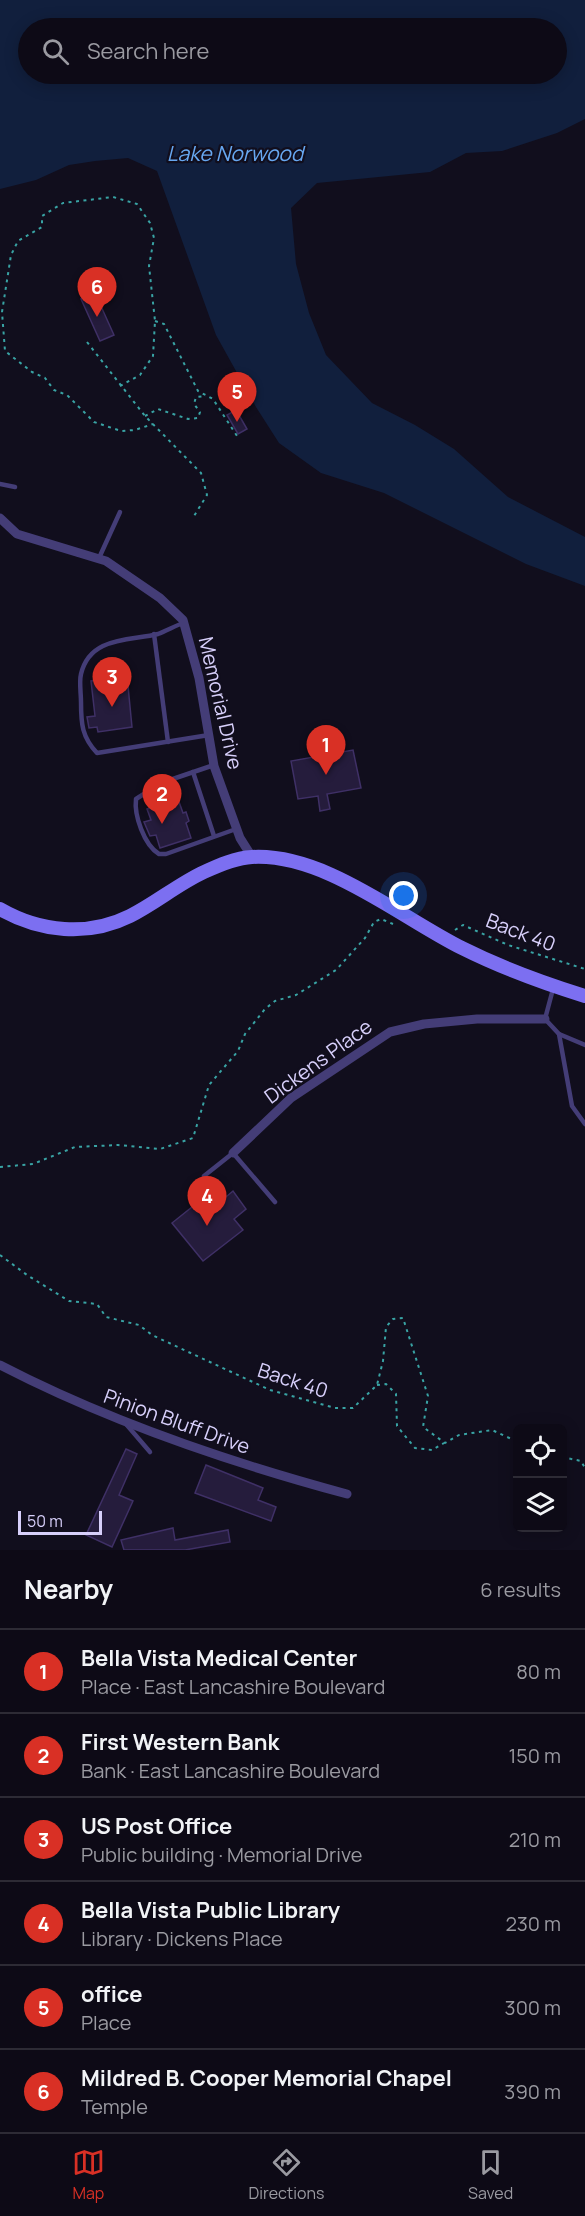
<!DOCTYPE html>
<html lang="en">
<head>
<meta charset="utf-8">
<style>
	:root { --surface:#0d0a16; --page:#16131f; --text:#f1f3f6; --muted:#9a9aa1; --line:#2d2b35; --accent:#d93025 }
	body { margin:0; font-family:Manrope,sans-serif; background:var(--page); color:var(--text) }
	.controls { position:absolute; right:18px; bottom:18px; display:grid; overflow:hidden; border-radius:9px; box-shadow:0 3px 15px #0003 }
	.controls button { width:54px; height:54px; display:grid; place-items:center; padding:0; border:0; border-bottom:2px solid var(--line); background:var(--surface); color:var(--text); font:30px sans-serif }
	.scale { position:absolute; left:18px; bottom:15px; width:84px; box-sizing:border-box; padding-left:6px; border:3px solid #d7cffa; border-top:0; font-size:16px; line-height:21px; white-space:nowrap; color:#d7cffa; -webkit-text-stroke:4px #110e1d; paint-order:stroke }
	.you { position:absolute; left:404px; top:896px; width:21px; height:21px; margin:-15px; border:4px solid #fff; border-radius:50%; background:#1a73e8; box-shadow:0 0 0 9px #1a73e833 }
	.badge { display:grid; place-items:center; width:39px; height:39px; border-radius:50%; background:var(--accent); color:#fff; font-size:20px; font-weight:700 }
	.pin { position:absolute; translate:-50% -50px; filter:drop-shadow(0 2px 3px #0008) }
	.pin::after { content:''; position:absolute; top:32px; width:21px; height:18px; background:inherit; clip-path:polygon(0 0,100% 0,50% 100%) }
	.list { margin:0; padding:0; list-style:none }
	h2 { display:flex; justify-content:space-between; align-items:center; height:78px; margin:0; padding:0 24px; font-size:26px }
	h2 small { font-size:20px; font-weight:400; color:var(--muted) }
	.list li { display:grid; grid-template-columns:39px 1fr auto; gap:18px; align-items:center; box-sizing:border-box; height:84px; padding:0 24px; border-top:2px solid var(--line) }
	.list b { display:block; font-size:22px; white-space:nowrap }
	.list p { margin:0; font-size:20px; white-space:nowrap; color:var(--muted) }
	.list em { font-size:20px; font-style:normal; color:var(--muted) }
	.icon { flex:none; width:33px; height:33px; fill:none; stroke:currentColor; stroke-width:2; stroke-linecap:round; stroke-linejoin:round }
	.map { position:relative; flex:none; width:585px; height:1550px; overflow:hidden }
	.search { position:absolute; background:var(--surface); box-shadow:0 3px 15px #0003; left:18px; right:18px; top:18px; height:66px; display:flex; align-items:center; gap:15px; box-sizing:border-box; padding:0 21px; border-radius:33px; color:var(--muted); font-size:22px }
	.sheet { height:582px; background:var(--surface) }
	nav { display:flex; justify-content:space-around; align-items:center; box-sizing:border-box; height:84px; border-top:2px solid var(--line); background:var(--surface); font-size:16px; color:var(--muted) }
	nav a { display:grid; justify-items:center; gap:3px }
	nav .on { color:var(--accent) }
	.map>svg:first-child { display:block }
	.water { fill:#111f3d; fill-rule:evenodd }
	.building { fill:#251c3c; stroke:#3f3066; stroke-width:1.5 }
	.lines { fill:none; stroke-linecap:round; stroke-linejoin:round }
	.path { stroke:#39a3a4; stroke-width:2; stroke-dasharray:3 4.5; stroke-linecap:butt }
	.service { stroke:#443d77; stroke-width:4.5 }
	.minor { stroke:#443d77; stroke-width:9 }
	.secondary { stroke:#7c6ff1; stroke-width:14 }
	.labels { text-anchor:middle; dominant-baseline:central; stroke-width:4.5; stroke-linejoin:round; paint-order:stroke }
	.street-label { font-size:20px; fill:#d7cffa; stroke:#110e1d }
	.water-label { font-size:21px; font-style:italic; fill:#67a7f0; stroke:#110e1d }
</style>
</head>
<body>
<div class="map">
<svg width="585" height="1550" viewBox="0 0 585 1550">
	<rect width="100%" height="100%" fill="#110e1d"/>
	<path class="water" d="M0 0H585V119L557 133 502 151 466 153 430 172 317 183 291 208 296 264 309 313 326 355 372 403 415 425 454 449 508 497 585 537V586L526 564 384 493 321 473 279 443 256 407 216 335 157 171 128 158 95 161 69 165 36 180 0 189ZM28 28H556V74H28Z"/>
	<g class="building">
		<path d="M95 293 114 335 100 341 81 299Z"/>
		<path d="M236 410 247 429 238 434 227 415Z"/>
		<path d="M125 677 126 686H128L132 727 98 732 97 727 89 728 87 717 95 716 91 681Z"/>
		<path d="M353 750 361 788 327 794 330 809 320 811 318 796 298 799 291 761Z"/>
		<path d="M178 799 183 813 186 812 189 821 186 823 191 838 160 848 156 835 150 836 144 822 151 820 147 809Z"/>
		<path d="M212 1191 220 1202 233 1191 246 1209 234 1219 243 1230 203 1261 172 1223Z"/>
		<path d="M126 1449 137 1454 119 1495 133 1501 112 1547 86 1535Z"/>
		<path d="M206 1465 263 1488 258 1500 276 1507 271 1521 195 1493Z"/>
		<path d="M173 1528 175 1540 228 1530 230 1542 185 1550H124L121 1540Z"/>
	</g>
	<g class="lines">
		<g class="path">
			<path d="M155 321 164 324 198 391 213 399 237 436"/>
			<path d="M87 342 145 416 201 473 207 495 194 516"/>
			<path d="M120 386 140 375 153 356 155 321 149 266 154 238 150 223 137 204 113 197 63 203 42 216V227L18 241 11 255 2 312 5 351 32 372 45 378 54 390 67 395 94 422 121 431 135 430 153 424"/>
			<path d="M145 416 158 409 188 419 198 418 200 412 194 404 196 397 206 396"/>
			<path d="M455 930 463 925 508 945 585 969"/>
			<path d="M0 1167 33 1164 75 1147 118 1145 160 1149 193 1138 209 1085 238 1051 245 1034 265 1009 275 1001 296 995 336 970 365 938 374 922 381 919 393 924"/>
			<path d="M0 1255 27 1275 69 1301 97 1304 106 1317 139 1325 152 1335 270 1390 335 1408H353L377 1385 383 1361 386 1327 393 1319 403 1318 428 1396 423 1427 445 1443 459 1435 492 1430 518 1442"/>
			<path d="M377 1385 386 1384 396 1394 397 1426 415 1448 432 1450 444 1443"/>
			<path d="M562 1457 581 1461 585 1468"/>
		</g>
		<g class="service">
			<path d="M0 484 15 487"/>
			<path d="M99 558 120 512"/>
			<path d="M183 623C175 626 166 631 158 634 130 641 90 636 81 674 79 682 81 693 81 702 81 724 82 737 97 753L209 735"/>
			<path d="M154 634 168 742"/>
			<path d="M214 765 161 783 136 799C134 815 144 845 159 854H166L236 829"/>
			<path d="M193 772 214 836"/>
			<path d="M553 989 545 1019 559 1034 572 1106 585 1124"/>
			<path d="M559 1034 585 1045"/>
			<path d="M204 1176 233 1153 275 1202"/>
			<path d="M126 1424 150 1452"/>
		</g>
		<g class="minor">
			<path d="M0 518 17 534 106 561 160 598 183 620 199 678 214 766 240 838 252 857"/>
			<path d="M233 1153 291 1098 390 1032 424 1024 477 1019H545"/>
			<path d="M0 1365C110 1422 228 1462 347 1494"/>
		</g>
		<path class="secondary" d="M0 909C40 932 88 937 130 916 156 903 178 884 204 872 219 865 235 858 252 857 324 853 400 917 462 948 502 968 543 983 585 996"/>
	</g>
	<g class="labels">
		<g class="street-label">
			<text transform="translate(221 703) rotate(77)">Memorial Drive</text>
			<text transform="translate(521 932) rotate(21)">Back 40</text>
			<text transform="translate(318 1061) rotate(-36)">Dickens Place</text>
			<text transform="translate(293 1380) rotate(18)">Back 40</text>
			<text transform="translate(177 1421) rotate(20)">Pinion Bluff Drive</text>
		</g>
		<g class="water-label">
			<text x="235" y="153">Lake Norwood</text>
		</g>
	</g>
</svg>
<div class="controls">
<button><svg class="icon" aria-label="locate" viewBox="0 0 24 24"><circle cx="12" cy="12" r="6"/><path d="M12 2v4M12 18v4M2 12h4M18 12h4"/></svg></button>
<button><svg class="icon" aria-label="layers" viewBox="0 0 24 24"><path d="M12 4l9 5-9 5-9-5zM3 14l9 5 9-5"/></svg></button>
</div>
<div class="scale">50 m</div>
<div class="you"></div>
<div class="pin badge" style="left:326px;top:775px">1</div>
<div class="pin badge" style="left:162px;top:824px">2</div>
<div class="pin badge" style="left:112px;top:707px">3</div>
<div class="pin badge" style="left:207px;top:1226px">4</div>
<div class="pin badge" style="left:237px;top:422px">5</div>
<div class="pin badge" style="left:97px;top:317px">6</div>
<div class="search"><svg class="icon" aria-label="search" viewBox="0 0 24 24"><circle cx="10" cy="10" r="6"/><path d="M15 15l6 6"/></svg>Search here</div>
</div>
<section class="sheet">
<h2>Nearby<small>6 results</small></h2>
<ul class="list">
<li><span class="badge">1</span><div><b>Bella Vista Medical Center</b><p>Place · East Lancashire Boulevard</p></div><em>80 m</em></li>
<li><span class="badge">2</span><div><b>First Western Bank</b><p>Bank · East Lancashire Boulevard</p></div><em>150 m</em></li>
<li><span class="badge">3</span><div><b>US Post Office</b><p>Public building · Memorial Drive</p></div><em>210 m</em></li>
<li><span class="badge">4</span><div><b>Bella Vista Public Library</b><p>Library · Dickens Place</p></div><em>230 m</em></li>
<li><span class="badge">5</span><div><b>office</b><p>Place</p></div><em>300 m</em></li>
<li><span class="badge">6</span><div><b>Mildred B. Cooper Memorial Chapel</b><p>Temple</p></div><em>390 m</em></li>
</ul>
</section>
<nav>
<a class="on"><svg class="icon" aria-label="map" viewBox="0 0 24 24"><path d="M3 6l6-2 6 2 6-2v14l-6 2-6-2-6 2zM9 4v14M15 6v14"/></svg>Map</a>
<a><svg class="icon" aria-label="directions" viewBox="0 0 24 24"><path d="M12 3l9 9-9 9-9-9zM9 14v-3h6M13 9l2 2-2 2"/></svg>Directions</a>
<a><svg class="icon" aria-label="saved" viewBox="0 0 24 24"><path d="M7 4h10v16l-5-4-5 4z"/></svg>Saved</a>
</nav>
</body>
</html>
